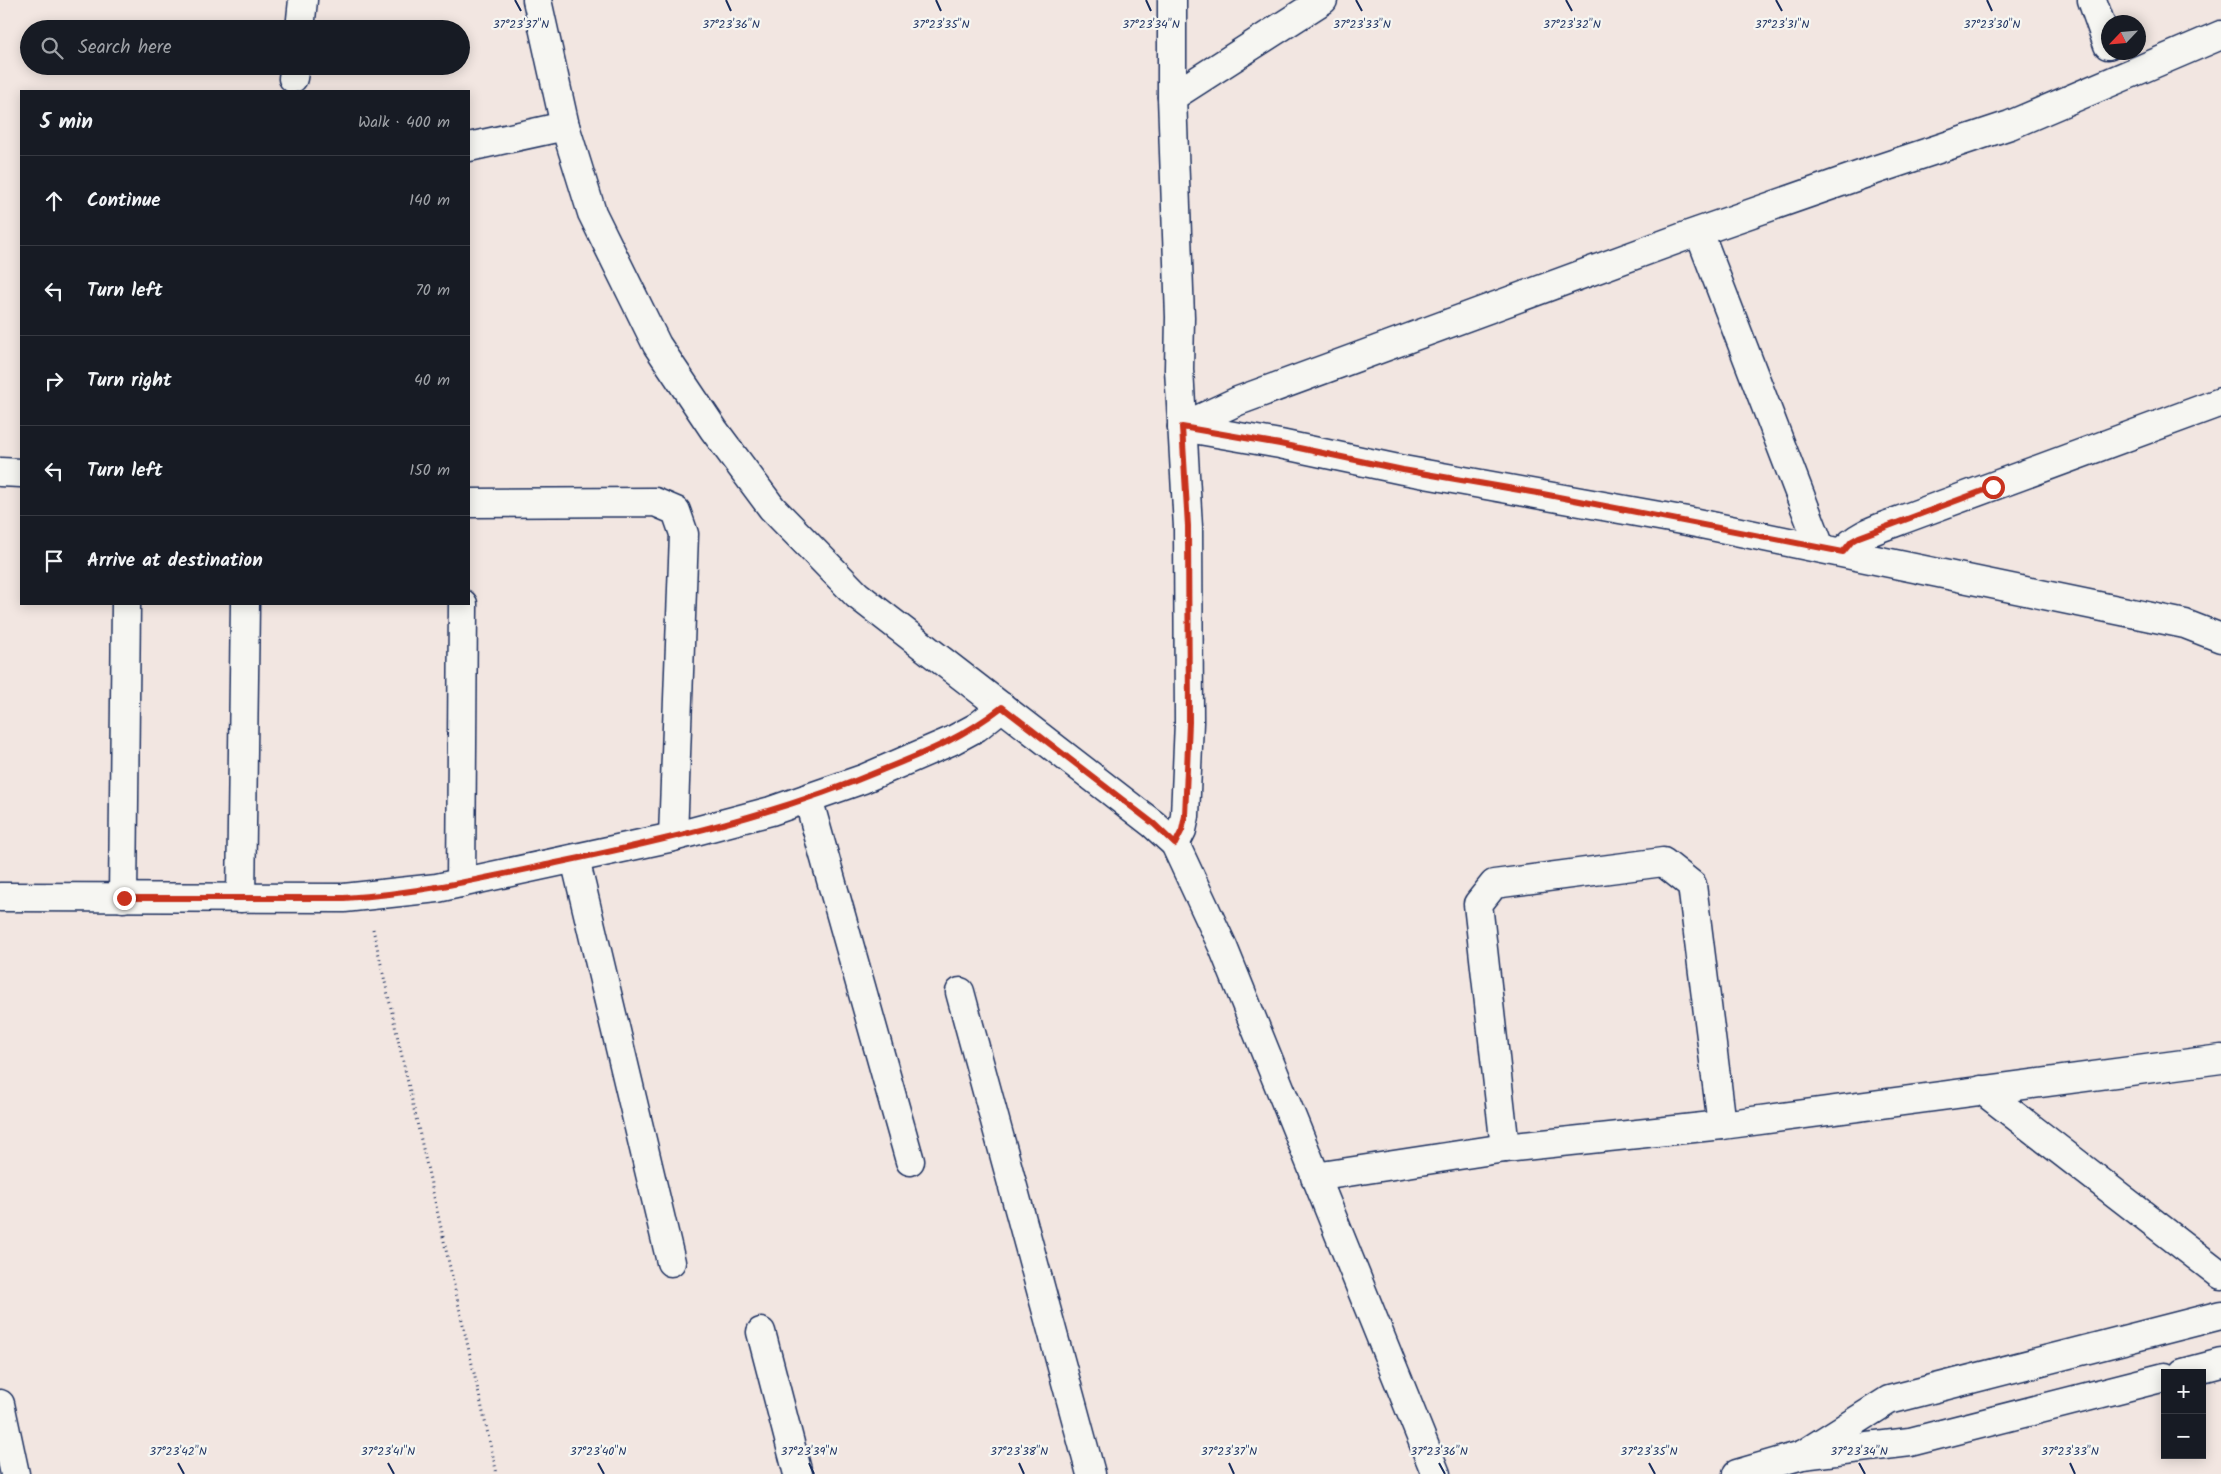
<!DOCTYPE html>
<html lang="en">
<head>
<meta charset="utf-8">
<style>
	:root { --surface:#171b24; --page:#242831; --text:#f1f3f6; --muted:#9ea1a6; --line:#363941 }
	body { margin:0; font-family:Kalam,sans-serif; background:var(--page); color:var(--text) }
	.controls { position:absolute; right:15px; bottom:15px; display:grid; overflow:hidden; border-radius:0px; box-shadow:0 2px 12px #0003 }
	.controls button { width:45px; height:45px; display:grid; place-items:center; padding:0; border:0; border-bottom:1px solid var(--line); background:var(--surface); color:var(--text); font:25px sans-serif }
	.compass { position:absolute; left:2101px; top:15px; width:45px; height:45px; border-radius:50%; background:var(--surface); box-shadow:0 2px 12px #0003; rotate:244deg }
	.stop { position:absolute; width:15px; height:15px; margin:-11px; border:4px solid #c8321e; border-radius:50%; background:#fff }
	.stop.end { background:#c8321e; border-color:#fff; box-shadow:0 1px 5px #0008 }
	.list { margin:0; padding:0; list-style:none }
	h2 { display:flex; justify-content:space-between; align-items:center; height:65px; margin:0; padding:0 20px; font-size:21px }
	h2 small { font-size:16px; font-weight:400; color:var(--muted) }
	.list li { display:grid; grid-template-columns:32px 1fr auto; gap:15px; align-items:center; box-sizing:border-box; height:90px; padding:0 20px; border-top:1px solid var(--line) }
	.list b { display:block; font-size:19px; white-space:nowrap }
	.list em { font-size:16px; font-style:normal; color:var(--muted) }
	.icon { flex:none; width:28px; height:28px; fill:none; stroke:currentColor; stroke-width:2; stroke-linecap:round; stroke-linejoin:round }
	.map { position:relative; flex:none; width:2221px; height:1474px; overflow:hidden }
	.search { position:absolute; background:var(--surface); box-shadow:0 2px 12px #0003; left:20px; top:20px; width:450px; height:55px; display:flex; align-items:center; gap:12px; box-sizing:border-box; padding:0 18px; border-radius:28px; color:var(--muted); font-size:19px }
	.panel { position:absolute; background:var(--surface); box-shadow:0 2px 12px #0003; left:20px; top:90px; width:450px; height:515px; border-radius:0px }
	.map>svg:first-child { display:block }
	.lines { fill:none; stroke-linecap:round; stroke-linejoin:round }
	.minor-casing { stroke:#1b2f5e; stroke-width:31 }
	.tertiary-casing { stroke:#1b2f5e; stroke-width:31 }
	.path { stroke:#1b2f5e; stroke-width:3; stroke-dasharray:1 4; stroke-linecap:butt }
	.minor { stroke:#f6f6f2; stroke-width:28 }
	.tertiary { stroke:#f6f6f2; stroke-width:28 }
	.route { stroke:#c8321e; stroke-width:6 }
	.ticks { fill:none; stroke:#1b2f5e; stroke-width:2 }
	.ticks-label { font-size:12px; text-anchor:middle; fill:#1b2f5e; stroke:#f6f6f2; stroke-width:4.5; stroke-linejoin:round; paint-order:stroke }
</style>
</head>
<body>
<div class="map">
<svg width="2221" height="1474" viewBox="0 0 2221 1474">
	<rect width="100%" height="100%" fill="#f2e6e1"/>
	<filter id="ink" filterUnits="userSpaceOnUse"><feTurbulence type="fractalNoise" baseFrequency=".02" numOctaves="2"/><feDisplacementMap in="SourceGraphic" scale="10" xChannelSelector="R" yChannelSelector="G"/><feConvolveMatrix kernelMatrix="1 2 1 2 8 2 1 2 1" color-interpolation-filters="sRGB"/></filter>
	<g filter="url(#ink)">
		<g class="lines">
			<g class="minor-casing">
				<g id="minor">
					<path d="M537 0 565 126 592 213 657 345 714 430 772 508 857 595 1153 824 1175 844 1223 947 1436 1474"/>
					<path d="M1172 0V97L1180 317 1179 369 1188 527 1189 722 1185 816 1182 830 1175 844"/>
					<path d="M2092 0 2108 45"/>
					<path d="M300 29 303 0"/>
					<path d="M293 78 295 66"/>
					<path d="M1172 97 1323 0"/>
					<path d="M469 147 565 126"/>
					<path d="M1699 232 1820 547"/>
					<path d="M1182 427 1238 401 1689 235 1878 169 2010 125 2221 35"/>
					<path d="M1182 427 1280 444 1403 470 1687 521 2185 624 2221 638"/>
					<path d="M0 472 21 473"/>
					<path d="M469 503 655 502 676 511 684 534 673 837"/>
					<path d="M1843 552C1856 534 1881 528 1901 520L2221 402"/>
					<path d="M808 798 910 1161"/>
					<path d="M575 859 671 1262"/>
					<path d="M461 883 463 604"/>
					<path d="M0 897 344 898 437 888 673 837 771 811 863 779 951 741 977 727 1002 707"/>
					<path d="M123 898 126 604"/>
					<path d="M241 898 245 604"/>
					<path d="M960 992 1091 1474"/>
					<path d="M1982 1090 2221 1275"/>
					<path d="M1505 1148 1478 904 1494 884 1663 862 1692 885 1722 1125"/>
					<path d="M1315 1177 1505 1148 1722 1125 2221 1059"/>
					<path d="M761 1332 798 1474"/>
					<path d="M0 1404 15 1474"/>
				</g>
			</g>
			<g class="tertiary-casing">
				<g id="tertiary">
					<path d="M2183 1373 2221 1363"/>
					<path d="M1802 1455 1889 1400 2221 1315"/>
					<path d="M1737 1474 1802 1455 1910 1442 2165 1377"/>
				</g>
			</g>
			<path class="path" d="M373 929 497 1474"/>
			<use href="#minor" class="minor"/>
			<use href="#tertiary" class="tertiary"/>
		</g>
	</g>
	<g class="lines" filter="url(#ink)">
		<path class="route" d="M124 898H344C416 894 486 878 556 863 667 840 778 814 882 770 929 751 962 738 1002 707L1154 824 1175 844 1182 830 1185 816 1189 722 1188 526 1182 427 1280 444 1403 470 1543 494 1843 552 1852 541 1859 537 1993 487"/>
	</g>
	<path class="ticks" d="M515 0 521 11M726 0 731 11M936 0 941 11M1146 0 1151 11M1356 0 1362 11M1566 0 1572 11M1776 0 1782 11M1987 0 1992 11M178 1463 184 1474M388 1463 394 1474M598 1463 604 1474M809 1463 814 1474M1019 1463 1024 1474M1229 1463 1234 1474M1439 1463 1445 1474M1649 1463 1655 1474M1859 1463 1865 1474M2070 1463 2075 1474"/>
	<g class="ticks-label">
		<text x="521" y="28">37°23'37"N</text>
		<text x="731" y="28">37°23'36"N</text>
		<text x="941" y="28">37°23'35"N</text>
		<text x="1151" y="28">37°23'34"N</text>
		<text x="1362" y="28">37°23'33"N</text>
		<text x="1572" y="28">37°23'32"N</text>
		<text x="1782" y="28">37°23'31"N</text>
		<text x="1992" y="28">37°23'30"N</text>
		<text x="178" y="1455">37°23'42"N</text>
		<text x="388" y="1455">37°23'41"N</text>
		<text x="598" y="1455">37°23'40"N</text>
		<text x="809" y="1455">37°23'39"N</text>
		<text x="1019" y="1455">37°23'38"N</text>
		<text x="1229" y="1455">37°23'37"N</text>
		<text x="1439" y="1455">37°23'36"N</text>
		<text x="1649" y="1455">37°23'35"N</text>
		<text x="1859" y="1455">37°23'34"N</text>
		<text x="2070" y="1455">37°23'33"N</text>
	</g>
</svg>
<div class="controls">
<button>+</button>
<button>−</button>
</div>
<svg class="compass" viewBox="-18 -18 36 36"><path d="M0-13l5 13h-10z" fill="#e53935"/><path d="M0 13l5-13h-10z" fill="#9ea1a6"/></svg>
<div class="stop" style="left:1993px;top:487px"></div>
<div class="stop end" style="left:124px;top:898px"></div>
<div class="search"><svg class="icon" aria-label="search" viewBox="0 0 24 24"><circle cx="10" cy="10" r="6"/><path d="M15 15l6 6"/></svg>Search here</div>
<section class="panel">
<h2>5 min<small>Walk · 400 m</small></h2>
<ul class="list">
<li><svg class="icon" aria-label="ahead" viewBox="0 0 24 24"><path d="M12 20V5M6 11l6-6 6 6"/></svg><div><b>Continue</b></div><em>140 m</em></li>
<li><svg class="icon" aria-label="left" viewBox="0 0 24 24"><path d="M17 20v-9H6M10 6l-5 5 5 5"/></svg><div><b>Turn left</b></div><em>70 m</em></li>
<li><svg class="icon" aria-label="right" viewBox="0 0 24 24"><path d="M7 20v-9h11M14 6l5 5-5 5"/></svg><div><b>Turn right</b></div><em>40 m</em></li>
<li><svg class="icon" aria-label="left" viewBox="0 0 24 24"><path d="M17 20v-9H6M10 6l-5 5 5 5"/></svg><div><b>Turn left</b></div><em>150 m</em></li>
<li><svg class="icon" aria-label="arrive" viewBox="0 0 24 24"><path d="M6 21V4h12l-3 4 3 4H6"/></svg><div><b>Arrive at destination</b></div></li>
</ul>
</section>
</div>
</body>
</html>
